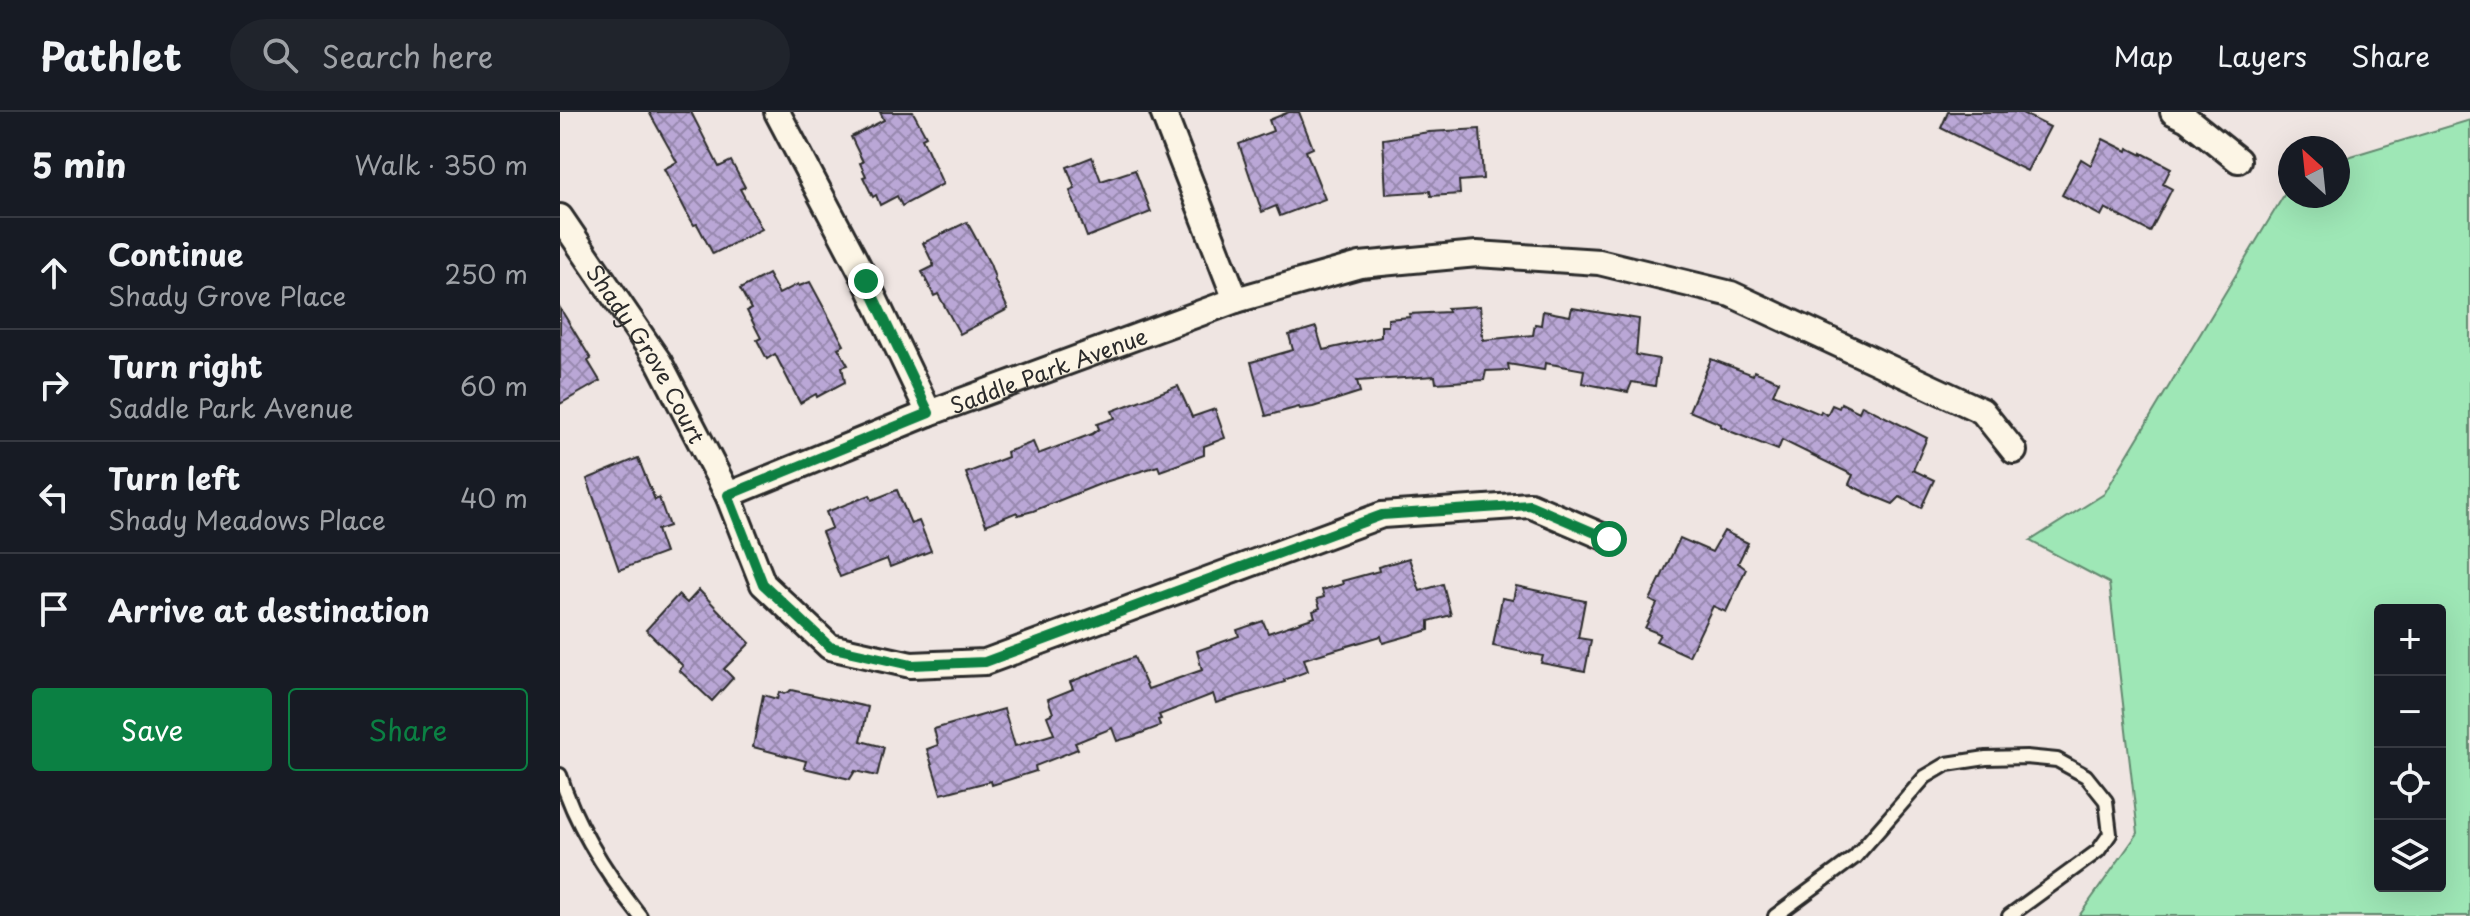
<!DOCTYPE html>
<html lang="en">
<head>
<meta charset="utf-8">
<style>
	:root { --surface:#171b24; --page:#20242c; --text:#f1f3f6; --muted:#9ea1a6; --line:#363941; --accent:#0b8043 }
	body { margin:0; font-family:"Playpen Sans",sans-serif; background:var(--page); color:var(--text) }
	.controls { position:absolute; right:24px; bottom:24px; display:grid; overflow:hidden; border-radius:8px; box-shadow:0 8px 32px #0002 }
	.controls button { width:72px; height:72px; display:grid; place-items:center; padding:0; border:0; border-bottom:2px solid var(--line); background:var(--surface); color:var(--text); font:40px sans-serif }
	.compass { position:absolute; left:1718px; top:24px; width:72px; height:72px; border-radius:50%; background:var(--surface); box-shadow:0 8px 32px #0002; rotate:333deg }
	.stop { position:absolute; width:24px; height:24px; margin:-18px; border:6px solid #0b8043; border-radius:50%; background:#fff }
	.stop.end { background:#0b8043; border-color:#fff; box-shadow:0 2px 8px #0008 }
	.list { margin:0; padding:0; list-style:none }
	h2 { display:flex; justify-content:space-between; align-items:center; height:104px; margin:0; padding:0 32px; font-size:34px }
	h2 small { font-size:26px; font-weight:400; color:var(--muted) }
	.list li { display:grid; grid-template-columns:52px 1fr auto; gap:24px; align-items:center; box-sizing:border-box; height:112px; padding:0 32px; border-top:2px solid var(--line) }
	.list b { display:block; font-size:30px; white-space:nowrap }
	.list p { margin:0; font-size:26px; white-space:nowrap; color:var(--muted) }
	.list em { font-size:26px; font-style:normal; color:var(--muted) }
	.actions { display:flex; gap:16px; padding:24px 32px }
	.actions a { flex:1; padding:18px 0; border:2px solid var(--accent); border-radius:8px; text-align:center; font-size:28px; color:var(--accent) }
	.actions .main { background:var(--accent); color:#fff }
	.icon { flex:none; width:44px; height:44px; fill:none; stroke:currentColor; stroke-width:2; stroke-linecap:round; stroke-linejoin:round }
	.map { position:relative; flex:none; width:1910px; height:804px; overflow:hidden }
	header { display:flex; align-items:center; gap:48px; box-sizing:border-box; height:112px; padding:0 40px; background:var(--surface); border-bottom:2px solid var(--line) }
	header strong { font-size:38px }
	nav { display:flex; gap:44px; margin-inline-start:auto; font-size:28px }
	.search { width:560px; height:72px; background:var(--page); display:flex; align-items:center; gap:20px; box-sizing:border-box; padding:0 28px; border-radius:44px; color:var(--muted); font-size:30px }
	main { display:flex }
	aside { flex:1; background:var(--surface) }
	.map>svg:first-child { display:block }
	.green { fill:#9ee7b6; stroke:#648970; stroke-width:2; fill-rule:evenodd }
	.building { fill:url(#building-cross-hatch); stroke:#2b2b2b; stroke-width:2 }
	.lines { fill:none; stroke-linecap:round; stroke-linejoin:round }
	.service-casing { stroke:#2b2b2b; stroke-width:18 }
	.minor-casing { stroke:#2b2b2b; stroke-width:30 }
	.service { stroke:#fcf5e5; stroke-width:12 }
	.minor { stroke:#fcf5e5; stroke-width:24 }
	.route { stroke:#0b8043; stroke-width:10 }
	.labels { text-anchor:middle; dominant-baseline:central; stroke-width:6; stroke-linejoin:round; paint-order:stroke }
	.street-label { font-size:22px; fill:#2b2b2b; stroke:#fcf5e5 }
</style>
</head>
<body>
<header>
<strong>Pathlet</strong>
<div class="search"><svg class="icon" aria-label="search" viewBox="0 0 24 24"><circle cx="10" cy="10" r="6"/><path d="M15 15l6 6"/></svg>Search here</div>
<nav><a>Map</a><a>Layers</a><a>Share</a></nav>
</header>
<main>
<aside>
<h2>5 min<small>Walk · 350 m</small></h2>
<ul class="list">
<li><svg class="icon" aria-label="ahead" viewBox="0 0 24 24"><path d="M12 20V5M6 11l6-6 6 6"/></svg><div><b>Continue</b><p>Shady Grove Place</p></div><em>250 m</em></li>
<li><svg class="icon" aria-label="right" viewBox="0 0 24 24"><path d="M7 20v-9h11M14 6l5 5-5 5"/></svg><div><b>Turn right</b><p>Saddle Park Avenue</p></div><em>60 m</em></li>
<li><svg class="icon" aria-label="left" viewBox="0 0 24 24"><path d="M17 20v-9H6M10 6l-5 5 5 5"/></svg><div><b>Turn left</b><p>Shady Meadows Place</p></div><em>40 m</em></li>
<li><svg class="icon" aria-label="arrive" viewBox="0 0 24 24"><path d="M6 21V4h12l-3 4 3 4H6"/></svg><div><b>Arrive at destination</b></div></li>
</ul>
<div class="actions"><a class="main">Save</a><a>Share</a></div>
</aside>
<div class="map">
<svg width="1910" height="804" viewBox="0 0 1910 804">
	<defs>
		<pattern id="building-cross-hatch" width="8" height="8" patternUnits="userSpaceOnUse" patternTransform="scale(2)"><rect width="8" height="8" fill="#baa7d6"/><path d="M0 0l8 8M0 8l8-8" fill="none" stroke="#9788ae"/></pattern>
	</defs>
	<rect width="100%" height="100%" fill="#efe5e2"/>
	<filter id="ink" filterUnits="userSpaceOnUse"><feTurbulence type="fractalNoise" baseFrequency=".0125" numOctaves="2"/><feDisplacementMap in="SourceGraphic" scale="16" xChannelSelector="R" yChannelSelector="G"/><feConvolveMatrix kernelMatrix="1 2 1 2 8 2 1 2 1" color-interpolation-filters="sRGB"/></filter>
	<g filter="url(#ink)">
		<path class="green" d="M1910 8V804H1519L1578 721 1549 471 1470 429 1544 382 1730 73V84H1778V48ZM1820 498H1880V774H1820Z"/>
		<g class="building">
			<path d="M89 0H131L159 55 171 49 185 75 180 77 202 117 153 142 137 112 134 113 127 101 104 57 117 50Z"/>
			<path d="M320 0H353L366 24 362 26 383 72 342 94 337 84 320 93 316 83 313 85 303 65 306 64 300 51 303 50 291 25 324 8Z"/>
			<path d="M729 0H739L753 36 746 39 765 87 720 104 716 94 702 100 679 32 713 19 709 8Z"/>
			<path d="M1388 0H1460L1490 15 1467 59 1381 16Z"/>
			<path d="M920 17 923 67 899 69 900 82 871 84 870 79 826 82 823 27 869 20Z"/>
			<path d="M1543 27 1567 39 1568 36 1582 43V41L1611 56 1603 72 1612 77 1590 120 1545 96 1541 104 1502 83 1521 47 1531 53Z"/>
			<path d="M532 45 541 69 575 58 591 100 527 125 510 79 515 77 507 55Z"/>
			<path d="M407 110 430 152 435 166 434 167 448 197 400 222 378 182 374 184 362 160 374 154 363 131Z"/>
			<path d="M208 162 219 182 238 172 239 174 250 170 284 233 278 236 288 253 282 255 285 270 257 285 256 282 240 291 215 242 207 247 197 228 201 226 187 199 191 197 180 177Z"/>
			<path d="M920 194 923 228 973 223 975 212 981 213 983 199 1010 204 1012 196 1079 207 1076 243 1099 247 1095 274 1072 270 1068 280 1022 271 1024 258 985 251 984 258 948 252 949 258 926 259 924 268 876 271 875 264 797 269 800 280 753 295 740 297 739 295 706 304 691 250 733 238 729 223 756 215 763 238 821 225V214H828V207L850 205 849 202 888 200 887 196Z"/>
			<path d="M0 196 31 247 28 249 40 269 0 292Z"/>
			<path d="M1151 247 1193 263 1194 259 1219 269 1213 282 1260 302 1261 299 1267 303 1272 293 1279 296 1281 291 1299 300 1302 293 1367 326 1353 358 1374 368 1361 396 1340 385 1333 392 1306 381 1289 372 1293 363 1222 328 1218 338 1172 320 1160 314 1161 312 1129 299Z"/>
			<path d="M618 274 632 305 655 297 665 326 644 334V343L600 359 598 354 545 370 473 399 458 403 457 400 426 413 406 361 448 345 447 340 473 330 478 342 532 322 539 317 537 312 555 306 552 299Z"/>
			<path d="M78 346 95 388 99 386 109 414 97 418 105 441 59 458 27 367Z"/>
			<path d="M337 378 351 412 359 409 371 439 330 455 327 447 280 465 262 420 272 416 266 400 310 383 312 388Z"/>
			<path d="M1164 419 1188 431 1178 451 1186 457 1166 500 1153 494 1129 544 1096 529 1100 522 1085 516 1097 492 1090 488 1120 426 1152 440Z"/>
			<path d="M849 446 860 479 883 472 891 503 869 509V518L823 531 821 524 744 547 748 559 724 568 725 570 656 591 653 582 599 603 601 607 598 608 600 614 574 624 557 629 552 616 515 631 518 637 475 654 476 659 432 673 431 669 381 682 367 637 378 633 374 617 444 597 455 634 494 622 487 604 493 601 488 587 513 577 510 570 574 545 588 577 642 558 637 539 679 524 677 518 703 509 708 521 755 505 753 499 760 496 757 487 764 485 762 478 783 472 782 469 819 459 818 455Z"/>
			<path d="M956 474 1025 489 1018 526 1031 528 1025 559 981 551 983 544 933 534 942 486 953 488Z"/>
			<path d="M139 478 190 531 164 557 173 566 152 589 119 558 123 554 86 518 118 483 127 491Z"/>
			<path d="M231 578 308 595 301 629 324 635 317 664 295 659 290 667 244 656 246 649 193 635 203 583 217 587 219 580 224 582Z"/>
		</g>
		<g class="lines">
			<g class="service-casing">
				<g id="service">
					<path d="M0 663C16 715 46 761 80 804"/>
					<path d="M1215 804 1295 745 1365 665 1387 652 1426 646 1466 645 1497 648 1526 664 1546 689 1550 722 1538 739 1449 804"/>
				</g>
			</g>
			<g class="minor-casing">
				<g id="minor">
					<path d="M217 0 306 169 369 301"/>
					<path d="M603 0 676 188"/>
					<path d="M1613 0 1627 7 1678 48"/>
					<path id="s1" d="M0 105 99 250 168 383 203 472 270 535 351 553 425 550 822 403 970 393 1049 427"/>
					<path id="s2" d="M168 383 369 301 676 188 800 153 917 142 1039 150 1171 182 1422 299 1454 339"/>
				</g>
			</g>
			<use href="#service" class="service"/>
			<use href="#minor" class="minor"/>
		</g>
	</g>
	<g class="lines" filter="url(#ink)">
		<path class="route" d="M306 169 369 301 168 383 203 472 270 535 351 553 425 550 822 403 970 393 1049 427"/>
	</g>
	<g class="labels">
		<g class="street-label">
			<text stroke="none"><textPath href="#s1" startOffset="162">Shady Grove Court</textPath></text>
			<text stroke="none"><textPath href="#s2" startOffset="344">Saddle Park Avenue</textPath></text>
		</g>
	</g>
</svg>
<div class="controls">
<button>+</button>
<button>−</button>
<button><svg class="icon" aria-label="locate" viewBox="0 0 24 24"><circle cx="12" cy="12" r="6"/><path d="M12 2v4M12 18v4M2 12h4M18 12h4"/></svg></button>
<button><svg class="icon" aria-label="layers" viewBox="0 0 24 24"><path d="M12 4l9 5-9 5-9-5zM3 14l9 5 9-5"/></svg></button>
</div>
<svg class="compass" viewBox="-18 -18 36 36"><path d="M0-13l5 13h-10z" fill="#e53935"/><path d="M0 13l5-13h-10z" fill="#9ea1a6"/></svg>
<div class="stop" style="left:1049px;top:427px"></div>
<div class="stop end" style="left:306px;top:169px"></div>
</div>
</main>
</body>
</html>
